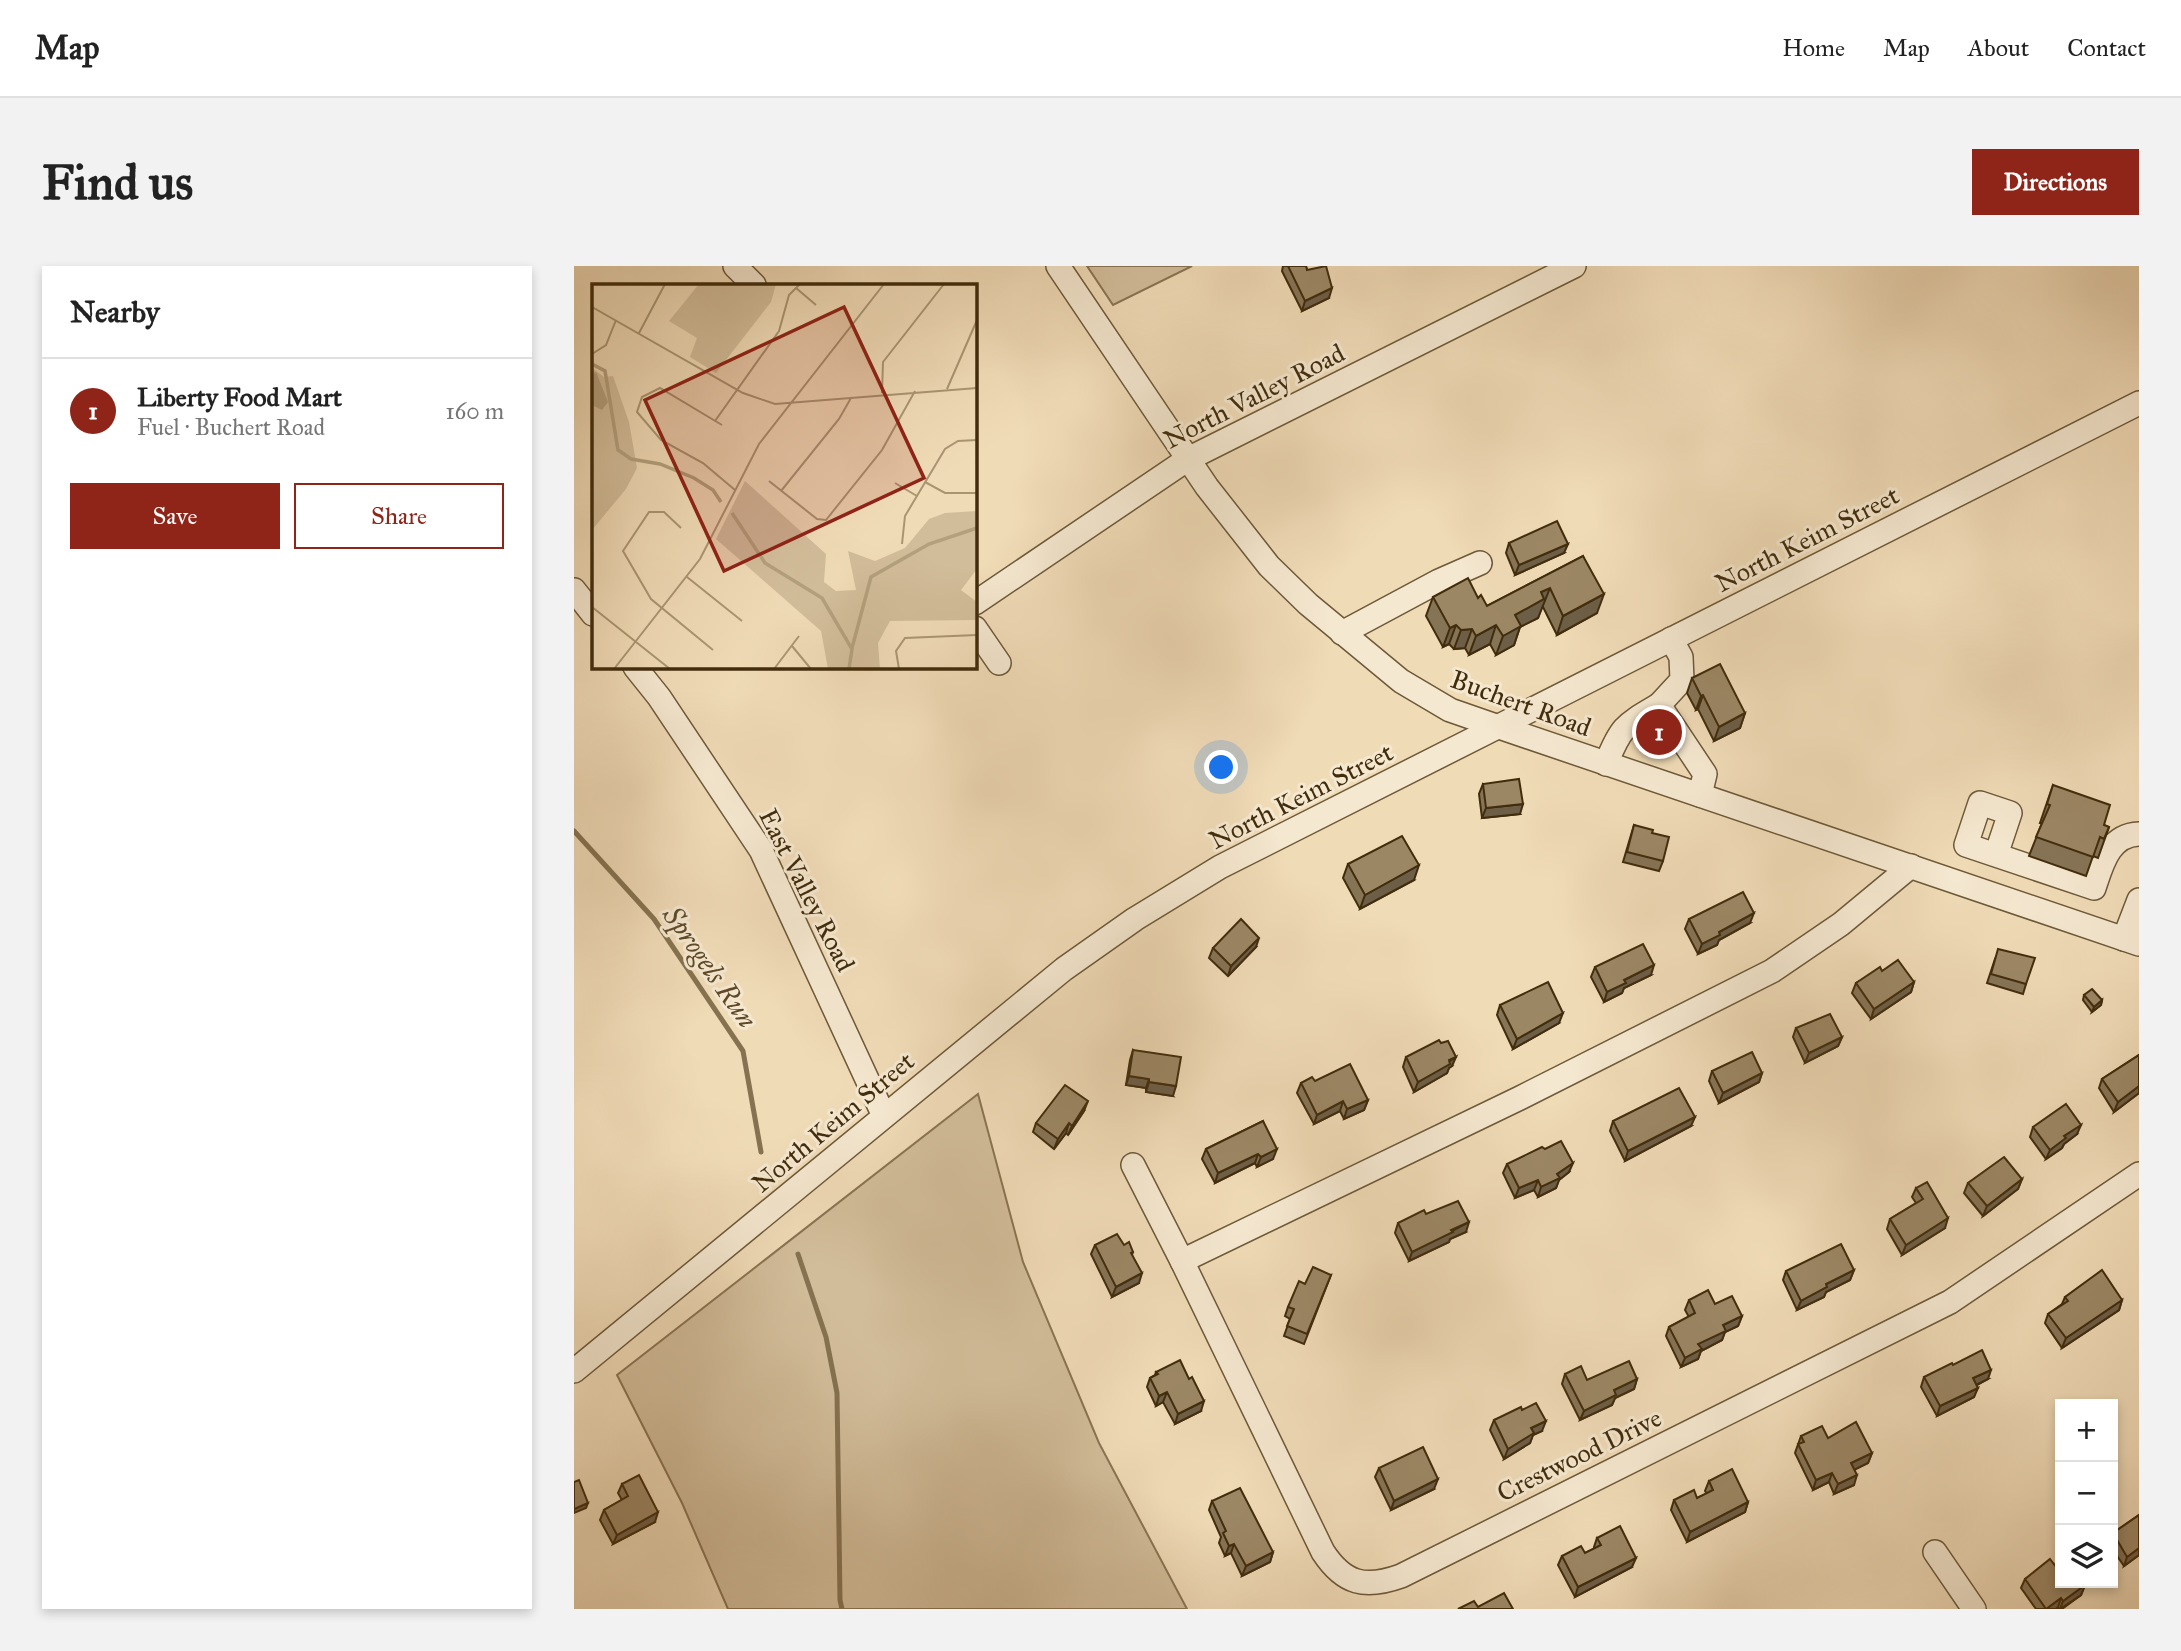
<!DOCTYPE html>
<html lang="en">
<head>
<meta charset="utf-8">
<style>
	:root { --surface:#fff; --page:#f2f2f2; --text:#222; --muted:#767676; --line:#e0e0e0; --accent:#8f2418 }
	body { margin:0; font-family:"IM FELL Great Primer",serif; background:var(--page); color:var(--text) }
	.controls { position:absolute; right:21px; bottom:21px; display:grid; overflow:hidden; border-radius:0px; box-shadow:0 4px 10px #0003 }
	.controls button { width:63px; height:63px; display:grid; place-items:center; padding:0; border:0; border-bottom:2px solid var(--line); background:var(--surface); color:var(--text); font:35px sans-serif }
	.you { position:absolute; left:648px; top:502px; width:24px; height:24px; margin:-18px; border:5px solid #fff; border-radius:50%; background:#1a73e8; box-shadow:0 0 0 10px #1a73e833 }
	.badge { display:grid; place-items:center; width:46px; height:46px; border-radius:50%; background:var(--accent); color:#fff; font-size:23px; font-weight:700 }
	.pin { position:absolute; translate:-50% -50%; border:4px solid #fff; box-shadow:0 2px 7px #0006 }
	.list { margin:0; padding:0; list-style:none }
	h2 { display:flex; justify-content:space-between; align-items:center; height:91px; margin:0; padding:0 28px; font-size:30px }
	h2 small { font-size:23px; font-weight:400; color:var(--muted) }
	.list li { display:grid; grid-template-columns:46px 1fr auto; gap:21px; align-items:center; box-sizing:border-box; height:105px; padding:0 28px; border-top:2px solid var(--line) }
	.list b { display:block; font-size:26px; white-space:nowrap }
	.list p { margin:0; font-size:23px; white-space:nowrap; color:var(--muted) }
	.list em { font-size:23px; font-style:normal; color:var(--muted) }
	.actions { display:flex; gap:14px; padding:21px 28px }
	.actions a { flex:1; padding:16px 0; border:2px solid var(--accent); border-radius:0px; text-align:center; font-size:24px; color:var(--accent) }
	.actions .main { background:var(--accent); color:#fff }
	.icon { flex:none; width:38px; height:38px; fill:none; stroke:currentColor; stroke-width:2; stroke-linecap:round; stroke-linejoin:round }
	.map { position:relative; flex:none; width:1565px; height:1343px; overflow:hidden; border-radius:0px }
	header { display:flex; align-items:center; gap:42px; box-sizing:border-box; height:98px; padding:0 35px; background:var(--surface); border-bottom:2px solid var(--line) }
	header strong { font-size:33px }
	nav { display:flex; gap:38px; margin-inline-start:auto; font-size:24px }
	.intro { display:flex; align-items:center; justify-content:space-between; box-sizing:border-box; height:168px; padding:0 42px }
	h1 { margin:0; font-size:49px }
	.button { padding:18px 32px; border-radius:0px; background:var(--accent); color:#fff; font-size:24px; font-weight:700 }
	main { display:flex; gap:42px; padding:0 42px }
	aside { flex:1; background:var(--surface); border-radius:0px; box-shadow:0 4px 10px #0003 }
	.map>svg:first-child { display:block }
	.green { fill:#d2bd9a; stroke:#8a7453; stroke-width:2 }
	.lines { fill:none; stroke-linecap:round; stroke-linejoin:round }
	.stream { stroke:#867250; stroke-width:5 }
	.minor-casing { stroke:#6d5837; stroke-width:26 }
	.minor { stroke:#f5e8d0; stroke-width:23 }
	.wall { fill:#867457; stroke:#412c0c; stroke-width:2 }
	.shaded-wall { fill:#6d5e47; stroke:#412c0c; stroke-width:2 }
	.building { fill:#9c8765; stroke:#412c0c; stroke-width:2 }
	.labels { text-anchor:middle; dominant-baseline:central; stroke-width:6; stroke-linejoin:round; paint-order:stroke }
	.street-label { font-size:26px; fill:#412c0c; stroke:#f5e8d0 }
	.water-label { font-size:28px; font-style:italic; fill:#5e4928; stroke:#f5e8d0 }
	.inset-river { fill:none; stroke:#b4a07d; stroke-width:3.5 }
	.inset-road { fill:none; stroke:#aa9573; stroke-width:2 }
	.view { fill:#8f2418; fill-opacity:0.15; stroke:#8f2418; stroke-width:3.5 }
	.inset-edge { fill:none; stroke:#412c0c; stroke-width:3.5 }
</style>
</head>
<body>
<header>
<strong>Map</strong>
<nav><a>Home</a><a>Map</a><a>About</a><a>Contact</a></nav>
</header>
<div class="intro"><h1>Find us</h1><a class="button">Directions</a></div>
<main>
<aside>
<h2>Nearby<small></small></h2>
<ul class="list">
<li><span class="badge">1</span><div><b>Liberty Food Mart</b><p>Fuel · Buchert Road</p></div><em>160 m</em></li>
</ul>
<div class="actions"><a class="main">Save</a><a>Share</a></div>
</aside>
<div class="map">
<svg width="1565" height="1343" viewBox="0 0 1565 1343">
	<rect width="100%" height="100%" fill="#f0dbb7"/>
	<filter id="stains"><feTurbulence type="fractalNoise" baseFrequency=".00286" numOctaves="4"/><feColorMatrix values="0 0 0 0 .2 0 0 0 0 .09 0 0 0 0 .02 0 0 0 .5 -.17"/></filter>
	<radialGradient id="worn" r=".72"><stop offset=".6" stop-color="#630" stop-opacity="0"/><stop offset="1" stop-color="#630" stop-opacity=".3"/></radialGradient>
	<g class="green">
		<path d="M513 0H618L539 39Z"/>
		<path d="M404 828 449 996 525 1177 613 1343H154L108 1237 43 1109Z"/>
	</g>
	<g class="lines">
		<g class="stream">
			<path d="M0 565 80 653 169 785 187 886"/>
			<path d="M224 988 252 1071 263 1127 266 1334 268 1343"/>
		</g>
		<g class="minor-casing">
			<g id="minor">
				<path d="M161 0 180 19"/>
				<path d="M484 0 633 221 695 300 734 338 827 415 876 444 925 461 1565 678"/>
				<path d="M0 324 19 348"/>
				<path d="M401 337 614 193 1000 0"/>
				<path d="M401 362 425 397"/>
				<path d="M768 367 865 315 906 297"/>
				<path d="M1097 373 1107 391 1108 414 1085 439 1131 508 1126 529"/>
				<path d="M61 401 85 431 187 584 310 850"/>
				<path d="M1032 498C1047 460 1051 459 1085 439"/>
				<path d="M1422 589 1436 547 1406 537 1392 579 1520 622C1528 598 1535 569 1565 568"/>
				<path d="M1550 673 1565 634"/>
				<path d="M559 899 608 995 749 1286C770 1318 791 1323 827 1310L1376 1036 1565 908"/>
				<path d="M608 995 946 832 1198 705 1267 658 1337 600"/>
				<path d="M0 1105 490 703 561 653 646 601 1565 137"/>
				<path d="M1361 1286 1400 1343"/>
			</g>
		</g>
		<use href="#minor" class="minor"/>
	</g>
	<g class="wall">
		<path d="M709 0H732L733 4 755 32 728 45 708 5Z"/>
		<path d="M935 277 990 287 941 309 932 287Z"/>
		<path d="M1009 290 1023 347 983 369 969 341H968L964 352 946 361 940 379 922 389 916 378 895 389 891 382 880 383 875 378 869 381 852 350 859 331 904 332 913 340Z"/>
		<path d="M1118 412 1171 447 1166 462 1140 475 1124 443 1122 444 1113 427Z"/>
		<path d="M1072 447 1108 459 1099 485 1063 473Z"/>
		<path d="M909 518 946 548 908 552 905 528Z"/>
		<path d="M1479 519 1530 559 1535 561 1524 592 1519 590 1512 610 1455 590 1468 557H1466Z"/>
		<path d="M1060 559 1078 567 1089 595 1085 605 1049 596Z"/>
		<path d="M774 598 840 614 786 643 769 612Z"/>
		<path d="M1115 653 1176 657 1145 674 1143 679 1124 688 1111 663Z"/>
		<path d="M682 681 654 710 635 692 639 682Z"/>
		<path d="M1421 693 1452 718 1449 728 1413 717Z"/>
		<path d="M1021 701 1077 709 1050 722 1048 727 1030 736 1017 711Z"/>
		<path d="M1308 705 1340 716 1337 726 1297 753 1278 727 1282 717Z"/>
		<path d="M1510 729 1528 734 1527 739 1518 746 1509 734Z"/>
		<path d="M926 739 985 757 939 783 923 749Z"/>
		<path d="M1222 762 1268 771 1264 780 1231 797 1219 771Z"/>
		<path d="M559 784 599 830 572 826V822L552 819 556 794Z"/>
		<path d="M1565 789V827L1540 846 1525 822 1528 813Z"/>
		<path d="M832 791 878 800 875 802 873 807 840 826 829 801Z"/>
		<path d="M1138 805 1188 807 1185 816 1145 837 1135 815Z"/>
		<path d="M741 815 794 834 790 844 770 853 766 845 740 858 723 827 727 817Z"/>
		<path d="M510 845 494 869 492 867 480 883 459 866 462 857Z"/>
		<path d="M689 855 699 893 683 901 681 897 641 917 628 893 632 883Z"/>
		<path d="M1039 855 1117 860 1051 895 1036 865Z"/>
		<path d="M1459 861 1503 868 1490 878 1488 882 1472 893 1456 871Z"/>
		<path d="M933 898 995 906 985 914 982 922 964 931 960 924 941 932 929 907Z"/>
		<path d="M1448 913 1444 923 1409 950 1390 927 1394 917Z"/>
		<path d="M1342 922 1371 962 1328 989 1313 963 1316 953 1342 937 1338 931Z"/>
		<path d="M852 948 892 966 876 973 875 976 835 995 821 967 824 957Z"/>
		<path d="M521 979H550L559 986 558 989 565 1017 538 1031 517 988Z"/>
		<path d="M1280 1004 1276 1014 1252 1026 1250 1031 1223 1044 1209 1014 1212 1005Z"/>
		<path d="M757 1009 730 1078 710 1070 716 1053 711 1050 714 1041 731 1018Z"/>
		<path d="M1491 1031 1548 1034 1545 1044 1488 1082 1471 1057 1474 1048 1488 1038Z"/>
		<path d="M1115 1034 1141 1038 1168 1050 1164 1060 1151 1066 1148 1074 1127 1085 1124 1093 1107 1101 1092 1070 1095 1061 1115 1051 1111 1044Z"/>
		<path d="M582 1106 627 1145 601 1158 589 1136 582 1140 573 1121 576 1112 581 1109Z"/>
		<path d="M991 1108 1013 1114 1063 1113 1060 1123 1041 1132 1038 1139 1006 1154 988 1118Z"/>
		<path d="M1350 1111 1414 1113 1403 1119 1400 1131 1363 1150 1347 1121Z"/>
		<path d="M948 1144 968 1165 959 1169 956 1177 930 1193 916 1164 920 1154Z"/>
		<path d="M1227 1170 1254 1172 1298 1187 1294 1197 1281 1203 1280 1219 1260 1228 1255 1216 1239 1224 1221 1187Z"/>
		<path d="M805 1202 860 1223 817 1244 801 1211Z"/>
		<path d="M1135 1215 1174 1236 1171 1246 1113 1276 1097 1244 1100 1234 1123 1232 1133 1228 1131 1225Z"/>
		<path d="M48 1218 81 1256 39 1278 26 1254 30 1244 48 1234 44 1227Z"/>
		<path d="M638 1235 699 1286 696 1296 668 1310 657 1287 651 1290 645 1277 647 1271 635 1244Z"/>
		<path d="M1565 1249V1289L1550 1300 1539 1284V1267Z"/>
		<path d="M1023 1272 1058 1301 1001 1331 984 1299 988 1290 1011 1287 1020 1283V1281Z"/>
		<path d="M1482 1297 1511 1319 1507 1329 1488 1343H1485L1484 1341 1482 1343H1462L1447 1322 1451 1313 1481 1299Z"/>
	</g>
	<g class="shaded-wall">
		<path d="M758 22 755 32 728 45 731 35Z"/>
		<path d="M994 278 990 287 941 309 945 299Z"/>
		<path d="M976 322 964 352 946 361 940 379 922 389 929 370 941 349 967 326Z"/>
		<path d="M1030 328 1023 347 983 369 989 350Z"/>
		<path d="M882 359 875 378 869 381 876 362Z"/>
		<path d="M922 359 916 378 895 389 902 370Z"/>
		<path d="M898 363 891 382 880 383 887 364Z"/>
		<path d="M1129 429 1124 443 1122 444 1127 430Z"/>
		<path d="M1171 447 1166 462 1140 475 1145 461Z"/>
		<path d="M949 538 946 548 908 552 912 542Z"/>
		<path d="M845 599 840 614 786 643 791 629Z"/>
		<path d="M1180 647 1176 657 1145 674 1143 679 1124 688 1128 678 1145 666Z"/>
		<path d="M685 672 682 681 654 710 657 700Z"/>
		<path d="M1080 699 1077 709 1050 722 1048 727 1030 736 1033 726 1050 714Z"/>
		<path d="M1340 716 1337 726 1297 753 1300 743Z"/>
		<path d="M1528 734 1527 739 1518 746 1520 741Z"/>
		<path d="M989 747 985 757 939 783 943 773Z"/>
		<path d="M1268 771 1264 780 1231 797 1235 787Z"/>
		<path d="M882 791 878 800 875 802 873 807 840 826 844 816Z"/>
		<path d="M1188 807 1185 816 1145 837 1149 827Z"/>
		<path d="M555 810 575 813 572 822 552 819Z"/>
		<path d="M575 816 602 820 599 830 572 826Z"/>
		<path d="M1565 820V827L1540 846 1544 836Z"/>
		<path d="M794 834 790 844 770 853 773 843Z"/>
		<path d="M514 835 510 845 494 869 498 860Z"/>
		<path d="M769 835 766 845 740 858 743 849Z"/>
		<path d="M1121 851 1117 860 1051 895 1054 885Z"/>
		<path d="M495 857 492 867 480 883 484 873Z"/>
		<path d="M1507 859 1503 868 1490 878 1488 882 1472 893 1476 884 1490 870Z"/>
		<path d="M703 883 699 893 683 901 687 891Z"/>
		<path d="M684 888 681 897 641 917 644 907Z"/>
		<path d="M999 897 995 906 985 914 982 922 964 931 967 921 983 908Z"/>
		<path d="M1448 913 1444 923 1409 950 1413 940Z"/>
		<path d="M964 914 960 924 941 932 945 922Z"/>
		<path d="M1374 952 1371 962 1328 989 1332 979Z"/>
		<path d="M895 956 892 966 876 973 875 976 835 995 838 986Z"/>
		<path d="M1280 1004 1276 1014 1252 1026 1250 1031 1223 1044 1227 1035 1252 1018Z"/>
		<path d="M568 1007 565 1017 538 1031 542 1021Z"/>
		<path d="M1548 1034 1545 1044 1488 1082 1492 1072Z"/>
		<path d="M1168 1050 1164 1060 1151 1066 1148 1074 1127 1085 1124 1093 1107 1101 1111 1092 1124 1078 1149 1059Z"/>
		<path d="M1417 1104 1414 1113 1396 1122 1399 1112Z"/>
		<path d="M1063 1113 1060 1123 1041 1132 1038 1139 1006 1154 1010 1145 1040 1124Z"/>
		<path d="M1404 1122 1400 1131 1363 1150 1366 1140Z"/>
		<path d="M593 1126 589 1136 582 1140 585 1130Z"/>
		<path d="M630 1135 627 1145 601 1158 604 1148Z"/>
		<path d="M972 1155 968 1165 959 1169 956 1177 930 1193 934 1183 957 1162Z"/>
		<path d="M1298 1187 1294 1197 1274 1207 1277 1197Z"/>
		<path d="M1258 1207 1255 1216 1239 1224 1242 1214Z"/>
		<path d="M1283 1209 1280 1219 1260 1228 1264 1218Z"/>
		<path d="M864 1213 860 1223 817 1244 820 1235Z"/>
		<path d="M1174 1236 1171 1246 1113 1276 1116 1266Z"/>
		<path d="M14 1237 12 1242 0 1247V1243Z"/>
		<path d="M84 1246 81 1256 39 1278 43 1269Z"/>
		<path d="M660 1278 657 1287 651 1290 655 1280Z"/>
		<path d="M1565 1282V1289L1550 1300 1553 1291Z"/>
		<path d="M699 1286 696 1296 668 1310 672 1300Z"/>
		<path d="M1062 1292 1058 1301 1001 1331 1004 1321Z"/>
		<path d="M1511 1319 1507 1329 1486 1343 1489 1335Z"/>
		<path d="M1487 1332 1484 1341 1482 1343H1472Z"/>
	</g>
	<g class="building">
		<path d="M714 0H732L733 4 752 0 758 22 731 35Z"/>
		<path d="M983 255 994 278 945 299 935 277Z"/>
		<path d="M1009 290 1030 328 989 350 976 322 967 326 970 333 941 349 947 360 929 370 922 359 902 370 898 363 887 364 882 359 876 362 859 331 894 312 904 332 907 329 913 340Z"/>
		<path d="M1146 398 1171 447 1145 461 1129 429 1127 430 1118 412Z"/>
		<path d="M1072 447 1108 459 1101 480 1065 468Z"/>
		<path d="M945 513 949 538 912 542 909 518Z"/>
		<path d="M1479 519 1536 539 1530 559 1535 561 1530 573 1526 571 1519 591 1462 571 1476 539 1473 538Z"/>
		<path d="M1060 559 1079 564 1078 567 1095 571 1089 595 1053 586Z"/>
		<path d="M828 570 845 599 791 629 774 598Z"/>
		<path d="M1169 626 1180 647 1145 666 1146 669 1128 678 1115 653Z"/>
		<path d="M667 653 685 672 657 700 639 682Z"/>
		<path d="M1069 678 1080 699 1050 714 1052 717 1033 726 1021 701Z"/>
		<path d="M1424 683 1461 692 1452 718 1417 708Z"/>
		<path d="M1324 694 1340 716 1300 743 1282 717 1306 701 1308 705Z"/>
		<path d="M974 716 989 747 943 773 926 739Z"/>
		<path d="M1518 723 1528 734 1520 741 1510 729Z"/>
		<path d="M1256 748 1268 771 1235 787 1222 762Z"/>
		<path d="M865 774 867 777 874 775 882 791 875 794 876 798 844 816 832 791Z"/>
		<path d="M559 784 607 791 602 820 575 816V813L555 810Z"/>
		<path d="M1178 786 1188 807 1149 827 1138 805Z"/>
		<path d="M1565 789V820L1544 836 1528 813Z"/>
		<path d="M776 798 794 834 773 843 769 835 743 849 727 817 738 811 741 815Z"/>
		<path d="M491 819 514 835 498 860 495 857 484 873 462 857Z"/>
		<path d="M1105 822 1121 851 1054 885 1039 855Z"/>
		<path d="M1492 838 1507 859 1490 870 1492 872 1476 884 1459 861Z"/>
		<path d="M689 855 703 883 687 891 684 888 644 907 632 883Z"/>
		<path d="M987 875 999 897 983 908 986 912 967 921 964 914 945 922 933 898 968 881 971 883Z"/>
		<path d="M1430 891 1448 913 1413 940 1394 917Z"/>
		<path d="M1353 916 1374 952 1332 979 1316 953 1349 933 1342 922Z"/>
		<path d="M884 935 895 956 877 964 879 966 838 986 824 957 850 944 852 948Z"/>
		<path d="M543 968 550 979 555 976 559 986 557 987 568 1007 542 1021 521 979Z"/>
		<path d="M1267 978 1280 1004 1252 1018 1253 1021 1227 1035 1212 1005Z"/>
		<path d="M739 1001 757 1009 733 1068 713 1060 720 1043 714 1041 725 1015 731 1018Z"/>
		<path d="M1528 1004 1548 1034 1492 1072 1474 1048 1494 1035 1491 1031Z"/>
		<path d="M1134 1024 1141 1038 1158 1030 1168 1050 1149 1059 1152 1065 1124 1078 1128 1083 1111 1092 1095 1061 1121 1047 1115 1034Z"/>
		<path d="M1408 1084 1417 1104 1399 1112 1404 1122 1366 1140 1350 1111 1378 1097 1379 1099Z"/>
		<path d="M606 1094 615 1113 618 1111 630 1135 604 1148 593 1126 585 1130 576 1112 584 1108 582 1106Z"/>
		<path d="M1055 1095 1063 1113 1040 1124 1042 1129 1010 1145 991 1108 1007 1100 1013 1114Z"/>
		<path d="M962 1137 972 1155 957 1162 960 1167 934 1183 920 1154 947 1141 948 1144Z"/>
		<path d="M1282 1156 1298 1187 1277 1197 1283 1209 1264 1218 1258 1207 1242 1214 1224 1178 1230 1176 1227 1170 1248 1160 1254 1172Z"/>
		<path d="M849 1181 864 1213 820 1235 805 1202Z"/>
		<path d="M1158 1203 1174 1236 1116 1266 1100 1234 1120 1224 1123 1232 1139 1224 1135 1215Z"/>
		<path d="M65 1209 84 1246 43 1269 30 1244 54 1230 48 1218Z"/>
		<path d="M5 1214 14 1237 0 1243V1216Z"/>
		<path d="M666 1222 699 1286 672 1300 660 1278 655 1280 649 1267 652 1265 638 1235Z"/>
		<path d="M1565 1249V1282L1553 1291 1539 1267Z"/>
		<path d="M1046 1260 1062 1292 1004 1321 988 1290 1007 1280 1011 1287 1027 1279 1023 1272Z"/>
		<path d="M1476 1293 1483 1302 1485 1301 1482 1297 1486 1294V1317H1509L1511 1319 1489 1335 1487 1332 1472 1343 1451 1313Z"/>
		<path d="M930 1327 939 1343H884L900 1335 904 1341Z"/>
	</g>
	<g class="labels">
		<g class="street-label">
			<text transform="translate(680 130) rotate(-27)">North Valley Road</text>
			<text transform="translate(1233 273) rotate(-27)">North Keim Street</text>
			<text transform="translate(947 437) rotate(20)">Buchert Road</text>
			<text transform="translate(727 530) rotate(-27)">North Keim Street</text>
			<text transform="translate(233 624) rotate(63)">East Valley Road</text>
			<text transform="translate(259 856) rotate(-40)">North Keim Street</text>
			<text transform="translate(1005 1189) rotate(-26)">Crestwood Drive</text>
		</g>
		<g class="water-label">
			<text transform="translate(136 701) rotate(55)">Sprogels Run</text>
		</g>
	</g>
	<g transform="translate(18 18)">
		<rect width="385" height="385" fill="#f0dbb7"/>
		<path d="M107 0H184L179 18 124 89 98 73 105 54 77 37ZM0 84 12 93 21 92 37 138 45 184 34 205 0 246ZM153 197 234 270 232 298 244 307 264 306 256 267 283 277 313 264 337 235 353 229 385 227V285L369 306 385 318V336L298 337 286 359 288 385H236L229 347 124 255Z" fill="#d2bd9a"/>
		<path d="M4 88 16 118 10 126 0 121V90Z" fill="#b4a07d"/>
		<path class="inset-river" d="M0 80 13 87 26 166 39 175 68 180 102 194 121 206 129 218M140 229 173 279 230 314 260 365 257 385M260 364 279 293 337 260 385 244"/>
		<path class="inset-road" d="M204 4 224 21M0 23 151 109 183 120 385 104M47 49 73 0M0 70 14 61 24 36M355 105 385 36M290 109 291 78 352 0M123 137 187 47 197 11 208 0M130 141 68 104 50 113 45 128 69 156 111 179 143 206M177 197 225 235 234 236 290 166 323 107M333 198 353 209H385M303 199 325 212M189 207 247 135 259 114M89 244 72 228H57L31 267 59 315 121 366M310 260 313 232 353 165 366 157 385 156M95 293 150 337M0 323 78 385M200 362 219 385M22 385 108 275 167 160 292 0M182 385 207 352M307 385 304 367 313 354 385 351"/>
		<path class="view" d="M252 23 332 194 132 287 53 116Z"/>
		<rect width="385" height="385" class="inset-edge"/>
	</g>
	<rect width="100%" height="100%" filter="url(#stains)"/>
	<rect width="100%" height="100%" fill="url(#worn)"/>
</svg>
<div class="controls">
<button>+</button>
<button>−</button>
<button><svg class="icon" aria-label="layers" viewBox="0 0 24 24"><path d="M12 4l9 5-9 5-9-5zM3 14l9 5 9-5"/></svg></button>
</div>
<div class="you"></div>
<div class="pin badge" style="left:1085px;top:466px">1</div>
</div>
</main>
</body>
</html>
